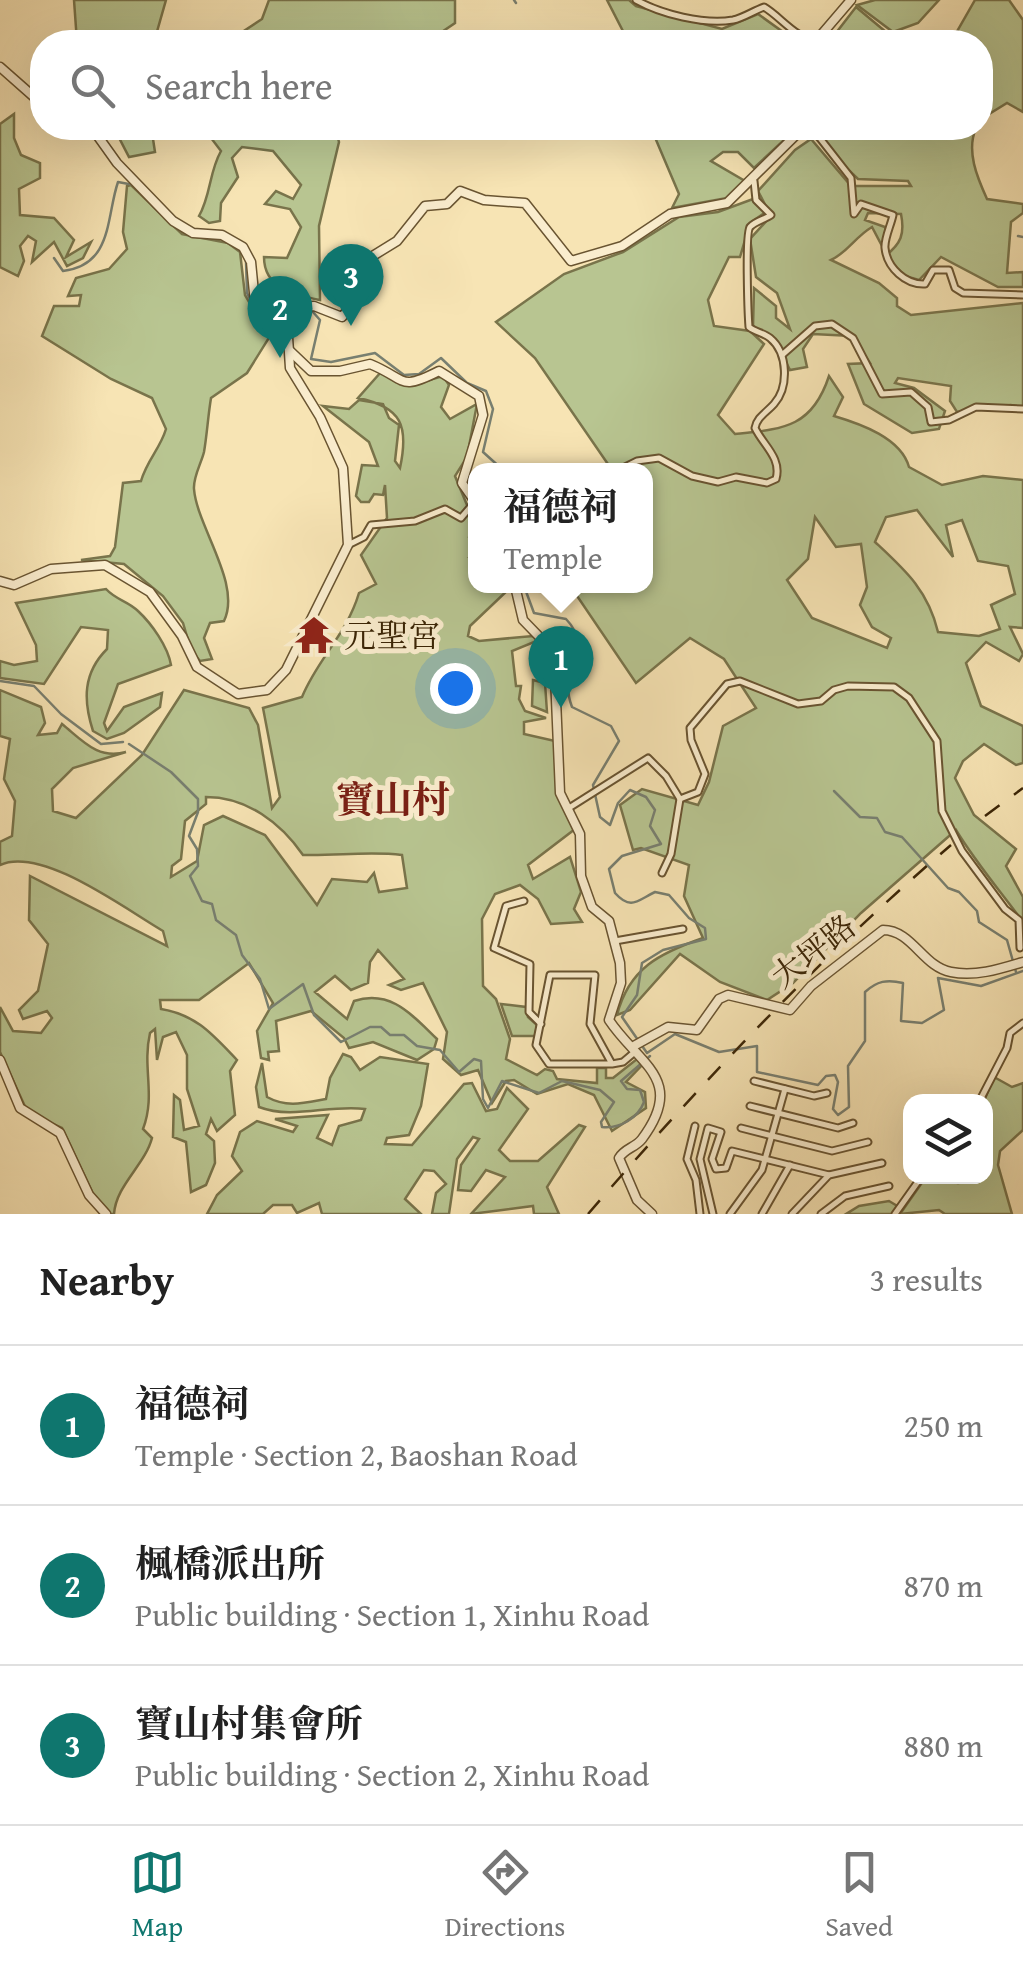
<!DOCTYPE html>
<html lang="en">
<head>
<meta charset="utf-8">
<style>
	:root { --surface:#fff; --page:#f6f6f6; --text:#222; --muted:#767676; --line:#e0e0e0; --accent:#0f766e }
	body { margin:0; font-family:"Gentium Book Plus","Noto Serif TC",serif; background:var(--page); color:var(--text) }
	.controls { position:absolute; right:30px; bottom:30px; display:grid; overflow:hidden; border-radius:20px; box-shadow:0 10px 40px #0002 }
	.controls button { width:90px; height:90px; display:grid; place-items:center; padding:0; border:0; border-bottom:2px solid var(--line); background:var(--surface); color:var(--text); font:50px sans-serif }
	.you { position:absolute; left:455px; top:688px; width:35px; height:35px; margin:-25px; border:8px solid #fff; border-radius:50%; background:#1a73e8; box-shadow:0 0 0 15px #1a73e833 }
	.badge { display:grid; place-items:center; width:65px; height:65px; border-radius:50%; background:var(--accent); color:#fff; font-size:32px; font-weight:700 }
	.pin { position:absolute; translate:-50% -82px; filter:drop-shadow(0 2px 5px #0008) }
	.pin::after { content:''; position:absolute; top:52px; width:35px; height:30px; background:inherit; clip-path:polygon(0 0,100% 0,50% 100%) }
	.popup { position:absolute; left:468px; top:463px; width:185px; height:130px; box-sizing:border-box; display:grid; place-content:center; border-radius:20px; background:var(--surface); filter:drop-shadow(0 2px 8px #0005); font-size:32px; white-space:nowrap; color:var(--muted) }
	.popup b { font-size:38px; color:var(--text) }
	.popup::after { content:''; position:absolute; left:50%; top:100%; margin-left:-20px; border:20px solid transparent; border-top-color:var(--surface) }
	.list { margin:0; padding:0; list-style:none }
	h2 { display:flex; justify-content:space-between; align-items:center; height:130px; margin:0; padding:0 40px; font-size:42px }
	h2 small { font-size:32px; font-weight:400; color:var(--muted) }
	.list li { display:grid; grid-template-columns:65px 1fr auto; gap:30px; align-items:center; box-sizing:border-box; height:160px; padding:0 40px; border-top:2px solid var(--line) }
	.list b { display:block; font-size:38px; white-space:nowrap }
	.list p { margin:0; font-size:32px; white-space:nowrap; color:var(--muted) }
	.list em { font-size:32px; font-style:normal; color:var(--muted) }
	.icon { flex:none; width:55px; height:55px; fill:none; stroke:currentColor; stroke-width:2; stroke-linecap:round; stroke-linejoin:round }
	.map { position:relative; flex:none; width:1023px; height:1214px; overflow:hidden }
	.search { position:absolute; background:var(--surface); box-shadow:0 10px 40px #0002; left:30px; right:30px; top:30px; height:110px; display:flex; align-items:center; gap:25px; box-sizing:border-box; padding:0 35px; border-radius:40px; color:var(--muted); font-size:38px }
	.sheet { height:610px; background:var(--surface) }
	nav { display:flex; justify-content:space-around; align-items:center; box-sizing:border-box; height:140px; border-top:2px solid var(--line); background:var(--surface); font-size:28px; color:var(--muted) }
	nav a { display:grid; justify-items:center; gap:5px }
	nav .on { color:var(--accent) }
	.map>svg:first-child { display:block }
	.green { fill:#b8c591; stroke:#79744b; stroke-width:2.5; fill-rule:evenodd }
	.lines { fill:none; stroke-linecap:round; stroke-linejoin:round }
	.stream { stroke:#787f70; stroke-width:2.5 }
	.minor-casing { stroke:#695431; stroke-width:9 }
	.tertiary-casing { stroke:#695431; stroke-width:11 }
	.minor { stroke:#faedce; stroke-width:5 }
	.tertiary { stroke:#faedce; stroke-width:8 }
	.rail { stroke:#3a2405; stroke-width:2.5; stroke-dasharray:18 18; stroke-linecap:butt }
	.labels { text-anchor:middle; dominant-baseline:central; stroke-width:10; stroke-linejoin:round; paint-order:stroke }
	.poi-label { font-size:32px; fill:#3a2405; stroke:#faedce; text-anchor:start }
	.street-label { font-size:32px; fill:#3a2405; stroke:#faedce }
	.quarter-label { font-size:38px; font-weight:bold; fill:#7a1f14; stroke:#faedce }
</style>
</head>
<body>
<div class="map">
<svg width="1023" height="1214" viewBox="0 0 1023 1214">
	<rect width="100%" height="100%" fill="#f7e4b4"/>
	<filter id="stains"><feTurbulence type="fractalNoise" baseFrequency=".002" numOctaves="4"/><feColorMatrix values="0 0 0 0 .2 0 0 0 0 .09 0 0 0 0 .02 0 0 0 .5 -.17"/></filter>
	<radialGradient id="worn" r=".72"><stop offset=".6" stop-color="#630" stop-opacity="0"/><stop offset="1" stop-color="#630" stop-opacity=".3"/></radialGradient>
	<g class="green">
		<path d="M74 0H166L154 42H77Z"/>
		<path d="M269 0H455V23L427 42H227L262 19Z"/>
		<path d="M607 0H629L636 6 722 29 758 14 797 42H618L626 37Z"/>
		<path d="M875 0H939L918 23 893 32 857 5Z"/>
		<path d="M975 0H1009L1023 20V112L1007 103 981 119 980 42H951Z"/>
		<path d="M856 7 898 42H829Z"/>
		<path d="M14 114V138L21 155 40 163V178L19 189 20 215 54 218 74 240 66 257 91 242 83 258 67 266 54 242 32 262 36 241 28 236 20 246 24 261 18 276 0 267V124Z"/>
		<path d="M114 128H159L153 139 155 152 129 157Z"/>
		<path d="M196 128H335L339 142 319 226 320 300C295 295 264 289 264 257L287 258 301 227 290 209 265 204 276 191 293 199 301 185 273 151 242 147 232 158 238 177 221 203 220 221 209 223 199 216C211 195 209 172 221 151L205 130Z"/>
		<path d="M651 128H797L754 168 738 152H723L711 161 745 181 727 198 672 208 679 194Z"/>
		<path d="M810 128H976C966 151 977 177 987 199L1023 204V213L1011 222 1007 273 1023 272V287H998L941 257 919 280 905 276 885 256C901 244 905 234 901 214L868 213 865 220 885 227 888 240 882 246 872 227C855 237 848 252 831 260L879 283 897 298V306L911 315 1023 303V408L1011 405 957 412 950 401 951 386 898 378 895 383 914 388 945 411 939 429 912 433 864 404 848 364 870 363 852 336 813 334 803 349 807 367 790 370 778 346 753 327 754 288 776 306V318L790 329 777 293 756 277 750 239 771 216 758 191 795 150 811 139 851 186H911L908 181 858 179 809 132Z"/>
		<path d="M131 185 182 234 228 243 240 252 245 295 252 307 278 313 280 320 247 373 211 398C208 416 207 435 204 452 201 464 193 477 194 489 197 527 242 584 224 621L210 623 204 638 212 659 200 661 191 650 183 623 163 596 124 564 81 560 110 556 115 547 123 483 141 481C147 460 160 449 166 429L152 398 111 379 42 336 54 306H79L81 295 68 296 76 278 109 269 127 249 123 232 127 186Z"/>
		<path d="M753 199 766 212 750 223 740 257H729L708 300 714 326 750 331 764 344 718 415 735 434C783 429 812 428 829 376L843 397 834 416C861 424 901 438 909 467L942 485 983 476 1023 480V628L1010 627 1023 654 1019 661 986 642 966 663 981 706 1023 726V763L1016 765 984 744 963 761 955 778 974 815 1016 849 1006 866 1023 897V922C1001 892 976 863 956 830L861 913 793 983 767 1000 720 982 680 954 630 1010 617 1015C629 968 660 953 703 938L684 896 689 865 641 848 633 850 620 805 642 789 698 805 709 782 723 726 756 708 724 659 690 638 636 683 571 587 646 586V530L650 526 646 520V470H612L535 358 496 322 564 274 623 252 679 217 718 212ZM917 510 953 557 946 525 962 520 978 561 1008 566 1015 594 991 605 1000 629 979 636 938 632C928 590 905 570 875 542L886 517ZM815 517 836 547 861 544 867 587 860 605 872 627 891 638 887 648 812 618 787 580 808 559Z"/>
		<path d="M381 372 409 386 443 376 449 385 441 407 450 419 477 404 467 457 455 476 474 522 469 537 476 543V557L471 558 476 560V586L510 588 470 626 468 636 479 641 533 636 539 640 512 651 516 686H521L519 699 525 711 546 718 524 722V734L555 741 557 787 575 829 528 865 533 879 570 857 581 892 574 909 582 922 551 924 538 899 520 885 495 894 482 919 483 986 496 999 510 1039 506 1059 537 1075 545 1069 553 1071 557 1079 597 1083V1068H606V1078H613L637 1059 643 1064 626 1082 645 1092 646 1108 612 1131 594 1095 568 1084 537 1094 514 1080 506 1081 492 1103 478 1070 461 1075 443 1059 447 1032 423 983 401 990 389 985 404 979 378 950 370 962 368 983 351 990 335 976 315 992 347 1019 354 1001C391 989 412 1015 437 1039L434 1049 417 1060 373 1042 349 1048 344 1038 311 1011 276 1021 279 1051 268 1052 269 1060 261 1058 257 1031 273 1003 249 963 199 1000H160L161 1009C197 1015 213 1035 237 1060L230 1071 235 1115 217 1131 211 1119 206 1134 214 1141 215 1163 206 1185 191 1192 186 1142 173 1137 174 1095 180 1100 184 1130 199 1126 187 1089V1055L176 1032 163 1037 157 1060 155 1029 150 1033C142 1068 156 1095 143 1129L152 1138C145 1165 116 1185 114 1214H110L94 1196 62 1128 28 1113 0 1052V1007L13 1031 41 1033 52 1018 47 1011 23 1019 19 1010 38 991 48 944 29 920 30 876 167 946 163 931C125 909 42 846 0 865V842L12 836 15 801 4 779 10 739 0 736V690L41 707 45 723 38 735 57 733 62 724C83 741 98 760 126 752L73 768 52 789 53 811 76 818 142 755 184 690 249 708 258 725 272 808 280 797 263 708 302 697C318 658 346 636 359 593L376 584 361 555 387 518 385 485 383 495 374 494 369 502H361L356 496 362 465 378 466 369 442 323 406 349 409 359 400 383 404 389 418 399 425 395 461 400 468C409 426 402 407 358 398ZM206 797C247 797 281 823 303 855 337 856 368 851 402 855L407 888 379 892 374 873 367 882 332 879 317 905 265 835 223 816 204 825 197 861 171 877 172 866 181 859 185 821 206 804Z"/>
		<path d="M106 589C116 600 128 601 138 611 152 624 168 647 171 665L118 684 104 723 107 731 124 707 162 693 160 707 124 733 107 739 93 731C83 700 83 673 107 649L108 630 81 627 44 684 0 678V661L14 665 37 661 36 645 16 603Z"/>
		<path d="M533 680 545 683 547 712 532 706Z"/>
		<path d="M501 1004 526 1007 528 1017 537 1025 535 1036H512Z"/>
		<path d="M343 1054 351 1057 360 1070 380 1057 428 1064 421 1106 409 1135 387 1138 385 1144 412 1145 464 1084 472 1083 486 1111 497 1109 507 1088 528 1109 499 1150 510 1161H538L579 1125 585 1127 547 1187 559 1214H534L533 1206 471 1214 505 1177 486 1170 471 1191 458 1190 461 1165 479 1139 473 1137 457 1159 449 1214H432L436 1193 446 1184 434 1171 424 1170 405 1199 421 1214H322L319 1203 297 1213 292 1205H273L263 1214H207L217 1195 242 1171 232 1156 240 1132 257 1121 293 1132 297 1126 275 1119 328 1115 317 1138 332 1145 339 1126 361 1120 365 1109C330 1104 293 1120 259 1107L256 1087 262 1063 267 1097C287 1108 304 1103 326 1099L330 1078Z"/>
		<path d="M994 1077 1012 1087 1023 1083V1130L1000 1151 998 1165 1012 1214H945L939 1210 900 1214 926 1177H956L958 1184 959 1177H968L966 1180 986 1176 984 1101Z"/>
		<path d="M889 1201 899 1207 893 1214H846L859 1206Z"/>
	</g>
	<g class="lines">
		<g class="stream">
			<path d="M514 0 516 3"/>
			<path d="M153 206 165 217"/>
			<path d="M1018 236 1023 237"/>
			<path d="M54 258 63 271C113 265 106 217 118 182L134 185"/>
			<path d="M246 261 247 293 253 306 267 310"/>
			<path d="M290 311 313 312 320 320 311 359 331 362 375 353 404 375 419 374 441 358 467 383 486 391 493 409 483 452 503 470"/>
			<path d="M481 470H482"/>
			<path d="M476 474V485"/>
			<path d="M524 586 534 613 566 619C595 649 556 665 572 707L611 726 619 741 593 785 600 817 610 825 618 803 630 790 646 797 655 810 650 826 661 844 622 856 609 869 615 893C631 911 638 900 655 892L669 895 689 918 705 928 706 939 663 950 642 963 637 995 622 1017 647 1053 675 1034 719 1052 757 1046V1072L818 1085 826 1076 835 1075 838 1082 833 1109 838 1115 849 1107 848 1066 865 1041V992C877 981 887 979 903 983L901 1021 922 1023 944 1010 938 978 981 986 1023 971"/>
			<path d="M0 681 34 686 61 714 101 744 123 742"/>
			<path d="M129 744 171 772 198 799V812L189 836 197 849 198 866 190 876 202 901 212 904 216 920 236 935 242 955 260 979 269 1009 303 984 314 1015 341 1042 370 1027H381L390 1035H404L417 1046 440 1050 459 1072 474 1059 481 1061 483 1099 488 1108 502 1081 539 1093 562 1081 600 1090 614 1102 601 1122 602 1127C620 1129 638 1118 644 1102L640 1090 627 1089 621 1081 650 1056"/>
			<path d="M834 791 860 817 877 818 885 832 902 837 948 888 959 892 977 911 979 922 1007 940 1016 972"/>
		</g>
		<g class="minor-casing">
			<g id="minor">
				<path d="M636 0C661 14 704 25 733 20 743 18 753 11 764 7 781 17 796 39 816 40"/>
				<path d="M812 128 851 178 854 214 861 204 893 215C891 225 884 239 885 248 887 268 906 285 925 284L933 270H949L955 288 963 293 1023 295"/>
				<path d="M782 355 815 326 832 324 853 338 882 394 911 392 928 407 931 422 949 420 976 407 1023 409"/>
				<path d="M619 470 637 461 659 458 692 476 718 482 736 477 767 483 776 479C782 458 763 445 755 428 757 417 766 413 774 404 789 387 788 353 770 338 764 333 755 332 749 327 748 314 745 233 750 227 755 221 766 219 771 215L756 200 754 181"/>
				<path d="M348 545 364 537 371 525 415 521 445 509 461 518 473 504 476 507"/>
				<path d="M569 808 648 758 666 776 680 799 698 792 705 774 691 740 690 728 727 684 740 681 798 704 821 701 834 690 848 686 894 687 909 698 937 741 942 811 962 851 1005 909 1019 920 1020 948"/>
				<path d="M662 873 671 854 680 799"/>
				<path d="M524 901 506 906 494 948 530 964 529 1012 541 1024"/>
				<path d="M615 941 683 929"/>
				<path d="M612 1064 590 1024 595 975H550L536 1045 549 1064H612L623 1062 636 1051"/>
				<path d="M754 1081 814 1096 827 1093"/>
				<path d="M979 1102 1007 1048 1010 1033 1023 1023"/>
				<path d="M750 1106 838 1128 853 1123"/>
				<path d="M695 1126 687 1159 696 1180 700 1214"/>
				<path d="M741 1128 832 1151 868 1142"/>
				<path d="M713 1214 700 1159 708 1128 721 1132 712 1159 716 1169 726 1168 732 1151 829 1175"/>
				<path d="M730 1214 762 1170 785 1089"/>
				<path d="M762 1214 790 1165"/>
				<path d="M792 1214 829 1175 882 1163"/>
				<path d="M821 1214 845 1196 889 1186"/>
				<path d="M895 1214 922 1176"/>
			</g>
		</g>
		<g class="tertiary-casing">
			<g id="tertiary">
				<path d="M815 42 851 0"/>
				<path d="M0 67 42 104"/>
				<path d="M92 128 117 163 173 221 193 233 222 235 243 247 251 262 255 303 272 308 314 306 342 317 351 306 347 275 350 270 397 241 425 206 447 204 460 191 484 200 525 203 571 261 622 246 670 214 727 203 803 128"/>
				<path d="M290 351 311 371H340L370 364C407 379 398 392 439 371L479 396 483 415 462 483 476 503"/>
				<path d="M0 581 14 585 51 569 105 565 150 592 182 636 197 667 238 694 267 690 286 670 348 545 343 468 320 417 290 368 286 306"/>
				<path d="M515 586 523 620 554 652 560 793 580 834 581 876 592 907 609 921 620 963 621 983 609 1020C638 1064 687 1079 642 1139 635 1148 625 1148 619 1158L637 1200 652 1214"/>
				<path d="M632 1047 668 1027 697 1030 719 999 728 995 790 1010 811 986 883 930C912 930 923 967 951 972 975 977 1000 969 1023 962"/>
				<path d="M0 1060 20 1108 60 1133 89 1195 106 1214"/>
			</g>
		</g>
		<use href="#minor" class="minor"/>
		<use href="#tertiary" class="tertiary"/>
		<g class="rail">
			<path d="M985 816 1023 788"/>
			<path d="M588 1214C701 1083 819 958 951 845"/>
		</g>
	</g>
	<defs>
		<g id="temple-bare" transform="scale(3)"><path d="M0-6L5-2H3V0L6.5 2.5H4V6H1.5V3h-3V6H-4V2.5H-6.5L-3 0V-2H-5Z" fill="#8f2418" stroke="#faedce" stroke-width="2.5" paint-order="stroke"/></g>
	</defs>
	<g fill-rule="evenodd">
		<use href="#temple-bare" x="314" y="635"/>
	</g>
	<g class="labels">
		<g class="poi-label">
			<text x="344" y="635">元聖宮</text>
		</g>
		<g class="street-label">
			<text transform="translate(813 951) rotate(-38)">大坪路</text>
		</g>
		<g class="quarter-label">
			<text x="393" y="799">寶山村</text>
		</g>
	</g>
	<rect width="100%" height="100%" filter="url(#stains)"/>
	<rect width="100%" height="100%" fill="url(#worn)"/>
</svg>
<div class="controls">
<button><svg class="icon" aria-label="layers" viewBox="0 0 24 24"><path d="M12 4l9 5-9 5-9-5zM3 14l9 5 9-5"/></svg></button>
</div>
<div class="you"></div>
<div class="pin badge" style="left:561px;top:708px">1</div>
<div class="popup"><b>福德祠</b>Temple</div>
<div class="pin badge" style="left:280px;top:358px">2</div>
<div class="pin badge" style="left:351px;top:326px">3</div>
<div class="search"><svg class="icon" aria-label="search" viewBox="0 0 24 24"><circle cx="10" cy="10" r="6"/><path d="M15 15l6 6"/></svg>Search here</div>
</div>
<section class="sheet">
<h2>Nearby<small>3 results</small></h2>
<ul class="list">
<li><span class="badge">1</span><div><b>福德祠</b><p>Temple · Section 2, Baoshan Road</p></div><em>250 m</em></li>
<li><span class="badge">2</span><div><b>楓橋派出所</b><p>Public building · Section 1, Xinhu Road</p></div><em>870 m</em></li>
<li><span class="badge">3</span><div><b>寶山村集會所</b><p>Public building · Section 2, Xinhu Road</p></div><em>880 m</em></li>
</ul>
</section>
<nav>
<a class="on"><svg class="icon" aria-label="map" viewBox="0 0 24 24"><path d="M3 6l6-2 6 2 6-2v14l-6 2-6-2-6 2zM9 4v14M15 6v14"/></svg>Map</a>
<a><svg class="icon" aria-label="directions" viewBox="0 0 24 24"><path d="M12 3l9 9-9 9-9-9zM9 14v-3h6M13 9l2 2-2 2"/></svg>Directions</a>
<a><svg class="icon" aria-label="saved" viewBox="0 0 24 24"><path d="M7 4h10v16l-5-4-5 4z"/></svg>Saved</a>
</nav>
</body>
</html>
